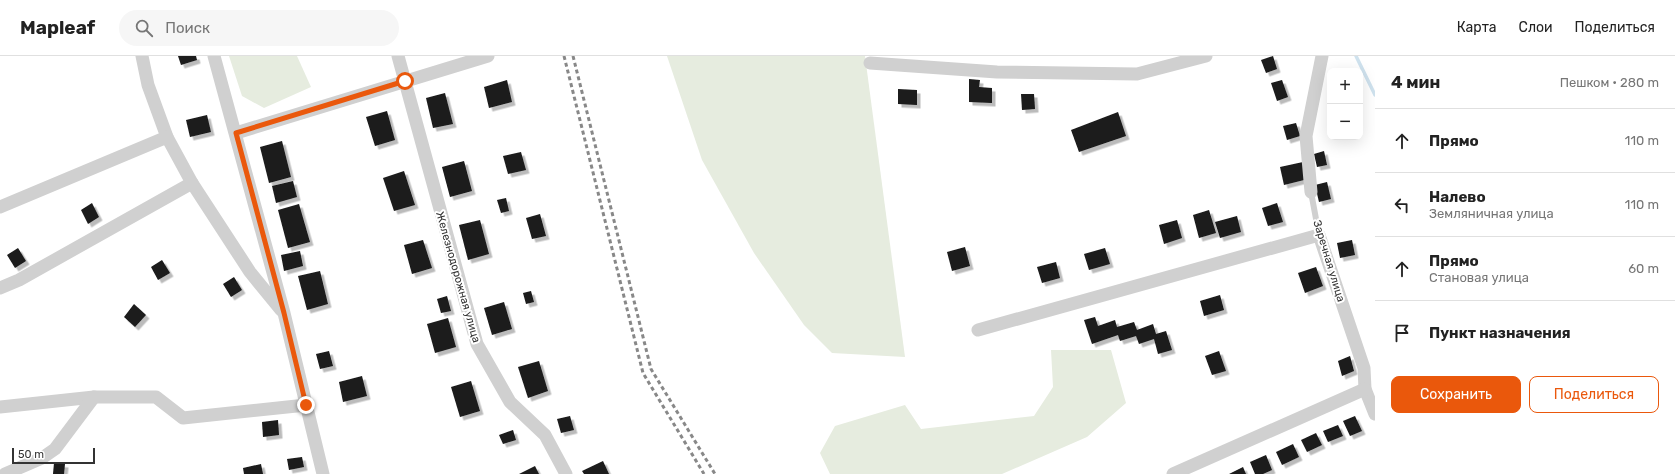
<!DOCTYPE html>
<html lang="ru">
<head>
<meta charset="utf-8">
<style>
	:root { --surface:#fff; --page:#f6f6f6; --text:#222; --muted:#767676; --line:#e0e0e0; --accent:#ea580c }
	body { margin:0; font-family:Rubik,sans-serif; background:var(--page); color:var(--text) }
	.controls { position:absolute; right:12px; top:12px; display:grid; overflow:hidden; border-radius:8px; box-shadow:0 4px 16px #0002 }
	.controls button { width:36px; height:36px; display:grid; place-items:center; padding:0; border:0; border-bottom:1px solid var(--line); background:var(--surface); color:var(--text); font:20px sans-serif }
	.scale { position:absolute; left:12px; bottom:10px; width:83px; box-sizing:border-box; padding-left:4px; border:2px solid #333; border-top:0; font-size:11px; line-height:14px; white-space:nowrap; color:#333; -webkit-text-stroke:3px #fff; paint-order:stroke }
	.stop { position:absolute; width:12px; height:12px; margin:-9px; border:3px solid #ea580c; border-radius:50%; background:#fff }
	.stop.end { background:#ea580c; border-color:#fff; box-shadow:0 1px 4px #0008 }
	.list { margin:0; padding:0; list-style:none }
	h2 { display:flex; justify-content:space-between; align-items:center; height:52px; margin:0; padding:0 16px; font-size:17px }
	h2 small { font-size:13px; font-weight:400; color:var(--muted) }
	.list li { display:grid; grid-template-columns:26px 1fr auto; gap:12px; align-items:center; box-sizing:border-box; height:64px; padding:0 16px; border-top:1px solid var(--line) }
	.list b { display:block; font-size:15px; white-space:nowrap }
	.list p { margin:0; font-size:13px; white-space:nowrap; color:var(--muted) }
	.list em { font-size:13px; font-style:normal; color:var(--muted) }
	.actions { display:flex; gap:8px; padding:12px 16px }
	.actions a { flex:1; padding:9px 0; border:1px solid var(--accent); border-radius:8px; text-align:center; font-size:14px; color:var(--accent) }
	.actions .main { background:var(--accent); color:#fff }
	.icon { flex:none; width:22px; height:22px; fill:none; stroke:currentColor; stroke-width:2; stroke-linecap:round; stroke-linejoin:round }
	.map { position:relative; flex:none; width:1375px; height:418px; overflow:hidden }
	header { display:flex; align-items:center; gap:24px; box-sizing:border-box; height:56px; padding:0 20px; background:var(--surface); border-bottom:1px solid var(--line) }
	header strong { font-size:19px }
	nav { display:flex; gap:22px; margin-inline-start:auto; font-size:14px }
	.search { width:280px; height:36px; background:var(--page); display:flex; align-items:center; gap:10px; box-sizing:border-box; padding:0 14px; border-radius:22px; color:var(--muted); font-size:15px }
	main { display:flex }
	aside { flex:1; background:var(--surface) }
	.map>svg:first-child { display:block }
	.green { fill:#e6ecdf }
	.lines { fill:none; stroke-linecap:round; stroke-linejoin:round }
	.stream { stroke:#cfe2ee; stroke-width:3.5 }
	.building { fill:#1a1a1a; filter:url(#shadow) }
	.service { stroke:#d0d0d0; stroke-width:6 }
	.minor { stroke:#d0d0d0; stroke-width:13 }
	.rail { stroke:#888; stroke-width:3; stroke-dasharray:4 3; stroke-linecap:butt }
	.route { stroke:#ea580c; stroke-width:5 }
	.labels { text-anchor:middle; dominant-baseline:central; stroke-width:4; stroke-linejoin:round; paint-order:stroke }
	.street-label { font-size:11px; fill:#333; stroke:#fff }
</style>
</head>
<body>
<header>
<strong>Mapleaf</strong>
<div class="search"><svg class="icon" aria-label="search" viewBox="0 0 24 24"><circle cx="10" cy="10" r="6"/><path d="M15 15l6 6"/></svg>Поиск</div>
<nav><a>Карта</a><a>Слои</a><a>Поделиться</a></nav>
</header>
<main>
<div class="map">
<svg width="1375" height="418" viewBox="0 0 1375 418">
	<defs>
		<filter id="shadow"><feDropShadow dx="3.5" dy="3.5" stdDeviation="0" flood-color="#0004"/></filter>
	</defs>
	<rect width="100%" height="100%" fill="#fff"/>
	<g class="green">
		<path d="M229 0H297L311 31 264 52 242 40Z"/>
		<path d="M667 0H865L905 301 832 297 804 269 754 197 702 104Z"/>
		<path d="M1051 294H1111L1126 347 1087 381 1002 418H830L820 397 835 370 905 349 921 373 1034 360 1053 331Z"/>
	</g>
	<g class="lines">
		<path class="stream" d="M1356 0 1375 39"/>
	</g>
	<g class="building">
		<path d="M178 0H196L197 4 181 9Z"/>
		<path d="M1273 0 1277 13 1266 17 1261 4Z"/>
		<path d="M969 23 980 24 979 31 992 32V47L969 46Z"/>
		<path d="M507 24 512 46 489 52 484 31Z"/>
		<path d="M1282 24 1288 41 1277 45 1271 27Z"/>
		<path d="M898 33 917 34V49L898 48Z"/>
		<path d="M445 37 453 68 433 72 426 42Z"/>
		<path d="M1021 38H1034L1035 53 1022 54Z"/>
		<path d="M387 55 395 84 375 90 366 61Z"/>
		<path d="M1118 56 1126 80 1079 96 1071 74Z"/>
		<path d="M207 59 211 76 190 81 186 64Z"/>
		<path d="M1296 67 1300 80 1287 84 1283 70Z"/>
		<path d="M282 85 291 121 269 127 260 91Z"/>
		<path d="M1324 95 1327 109 1317 111 1314 98Z"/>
		<path d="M521 96 526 114 508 118 503 100Z"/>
		<path d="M464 105 472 135 450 141 442 111Z"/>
		<path d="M1303 106 1308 123 1284 129 1280 111Z"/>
		<path d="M404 115 415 149 394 155 383 122Z"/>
		<path d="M293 125 297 141 276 147 272 130Z"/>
		<path d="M1327 126 1331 143 1319 146 1315 129Z"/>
		<path d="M506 142 509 155 501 157 497 144Z"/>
		<path d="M92 147 99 161 88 168 81 154Z"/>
		<path d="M1277 147 1283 166 1268 170 1262 152Z"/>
		<path d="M299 148 310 186 288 192 278 154Z"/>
		<path d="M1209 154 1216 177 1199 182 1193 159Z"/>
		<path d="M540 158 546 180 532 183 526 162Z"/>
		<path d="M1237 160 1241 176 1220 182 1215 166Z"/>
		<path d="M480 164 489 198 468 204 459 169Z"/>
		<path d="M1177 164 1182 182 1164 188 1159 169Z"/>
		<path d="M423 184 432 212 412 218 404 189Z"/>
		<path d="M1352 184 1355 199 1340 202 1337 187Z"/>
		<path d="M965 191 970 210 952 215 947 196Z"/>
		<path d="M18 192 26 205 15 212 7 199Z"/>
		<path d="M1105 192 1110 208 1089 214 1084 198Z"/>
		<path d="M300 195 303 210 284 215 281 199Z"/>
		<path d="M162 204 170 217 158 224 151 211Z"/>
		<path d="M1056 206 1060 222 1042 227 1037 211Z"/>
		<path d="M1316 211 1323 230 1305 237 1298 217Z"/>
		<path d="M320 215 328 248 307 254 298 220Z"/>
		<path d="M234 221 242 234 231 241 223 228Z"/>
		<path d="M531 235 534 246 526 248 523 237Z"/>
		<path d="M1220 239 1224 254 1204 260 1200 245Z"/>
		<path d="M447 240 451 255 441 257 437 243Z"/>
		<path d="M504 246 512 273 492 279 484 252Z"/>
		<path d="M134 248 146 259 135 271 124 261Z"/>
		<path d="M1095 261 1098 270 1115 264 1117 271 1134 266 1137 274 1153 268 1156 278 1166 275 1172 294 1158 298 1154 283 1139 288 1136 280 1120 285 1118 279 1092 288 1084 264Z"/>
		<path d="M448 262 456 291 435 297 427 268Z"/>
		<path d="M329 295 333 310 320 313 316 298Z"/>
		<path d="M1219 295 1226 315 1212 319 1205 300Z"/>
		<path d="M1350 300 1354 315 1342 320 1338 305Z"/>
		<path d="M539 305 548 335 528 342 518 311Z"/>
		<path d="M362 320 367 340 343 346 339 326Z"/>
		<path d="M471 325 480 355 460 361 451 331Z"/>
		<path d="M570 360 574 374 561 377 557 363Z"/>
		<path d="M1355 360 1362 375 1350 380 1343 365Z"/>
		<path d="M278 364 279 379 263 381 262 366Z"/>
		<path d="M1338 369 1343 380 1328 386 1323 375Z"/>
		<path d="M513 374 516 384 503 388 499 379Z"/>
		<path d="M1316 377 1322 389 1307 396 1301 384Z"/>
		<path d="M1293 388 1299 401 1282 409 1276 396Z"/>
		<path d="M1266 399 1272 414 1263 418H1255L1250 406Z"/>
		<path d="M302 401 304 411 289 414 287 403Z"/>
		<path d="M603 405 609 418H584L582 415Z"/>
		<path d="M54 407 65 408 64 418H53Z"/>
		<path d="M261 408 263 418H244L243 412Z"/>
		<path d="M535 410 539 418H519Z"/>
		<path d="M1243 411 1246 418H1229Z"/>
	</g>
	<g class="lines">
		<path class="service" d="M1311 136 1319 179"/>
		<g class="minor">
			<path d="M142 0 148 29 167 81"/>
			<path d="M214 0 284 257 323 418"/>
			<path d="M398 0 477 288 510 346 545 379 566 418"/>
			<path d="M870 7 997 16 1137 18 1206 0"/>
			<path d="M236 77 488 0"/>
			<path d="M1311 136 1306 80 1322 0"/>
			<path d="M0 151 167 81 192 127 250 216 281 254"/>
			<path d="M0 232 19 224 192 127"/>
			<path d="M978 274 1319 179 1364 312 1365 333 1375 358"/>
			<path d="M0 351 94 341H156L183 362 306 349"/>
			<path d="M5 418 42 402 55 393 94 341"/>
			<path d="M1173 418 1365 333"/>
		</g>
		<g class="rail">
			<path d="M564 0 643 317 704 418"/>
			<path d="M573 0 651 313 715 418"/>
		</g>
	</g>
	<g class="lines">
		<path class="route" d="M306 349 284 257 236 77 405 25"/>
	</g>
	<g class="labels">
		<g class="street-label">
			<text transform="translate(1329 205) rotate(73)">Заречная улица</text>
			<text transform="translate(458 221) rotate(74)">Железнодорожная улица</text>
		</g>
	</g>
</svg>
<div class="controls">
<button>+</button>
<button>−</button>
</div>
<div class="scale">50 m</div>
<div class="stop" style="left:405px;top:25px"></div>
<div class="stop end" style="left:306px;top:349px"></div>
</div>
<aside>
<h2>4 мин<small>Пешком · 280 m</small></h2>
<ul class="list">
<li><svg class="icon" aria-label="ahead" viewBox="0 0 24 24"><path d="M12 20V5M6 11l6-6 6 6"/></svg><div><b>Прямо</b></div><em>110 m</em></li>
<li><svg class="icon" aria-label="left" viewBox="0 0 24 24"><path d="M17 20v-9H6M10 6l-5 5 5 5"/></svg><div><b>Налево</b><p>Земляничная улица</p></div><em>110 m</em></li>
<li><svg class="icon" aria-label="ahead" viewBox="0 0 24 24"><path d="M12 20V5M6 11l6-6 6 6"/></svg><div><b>Прямо</b><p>Становая улица</p></div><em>60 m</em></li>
<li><svg class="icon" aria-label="arrive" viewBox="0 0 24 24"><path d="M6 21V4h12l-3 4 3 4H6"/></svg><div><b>Пункт назначения</b></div></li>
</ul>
<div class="actions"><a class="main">Сохранить</a><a>Поделиться</a></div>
</aside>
</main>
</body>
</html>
